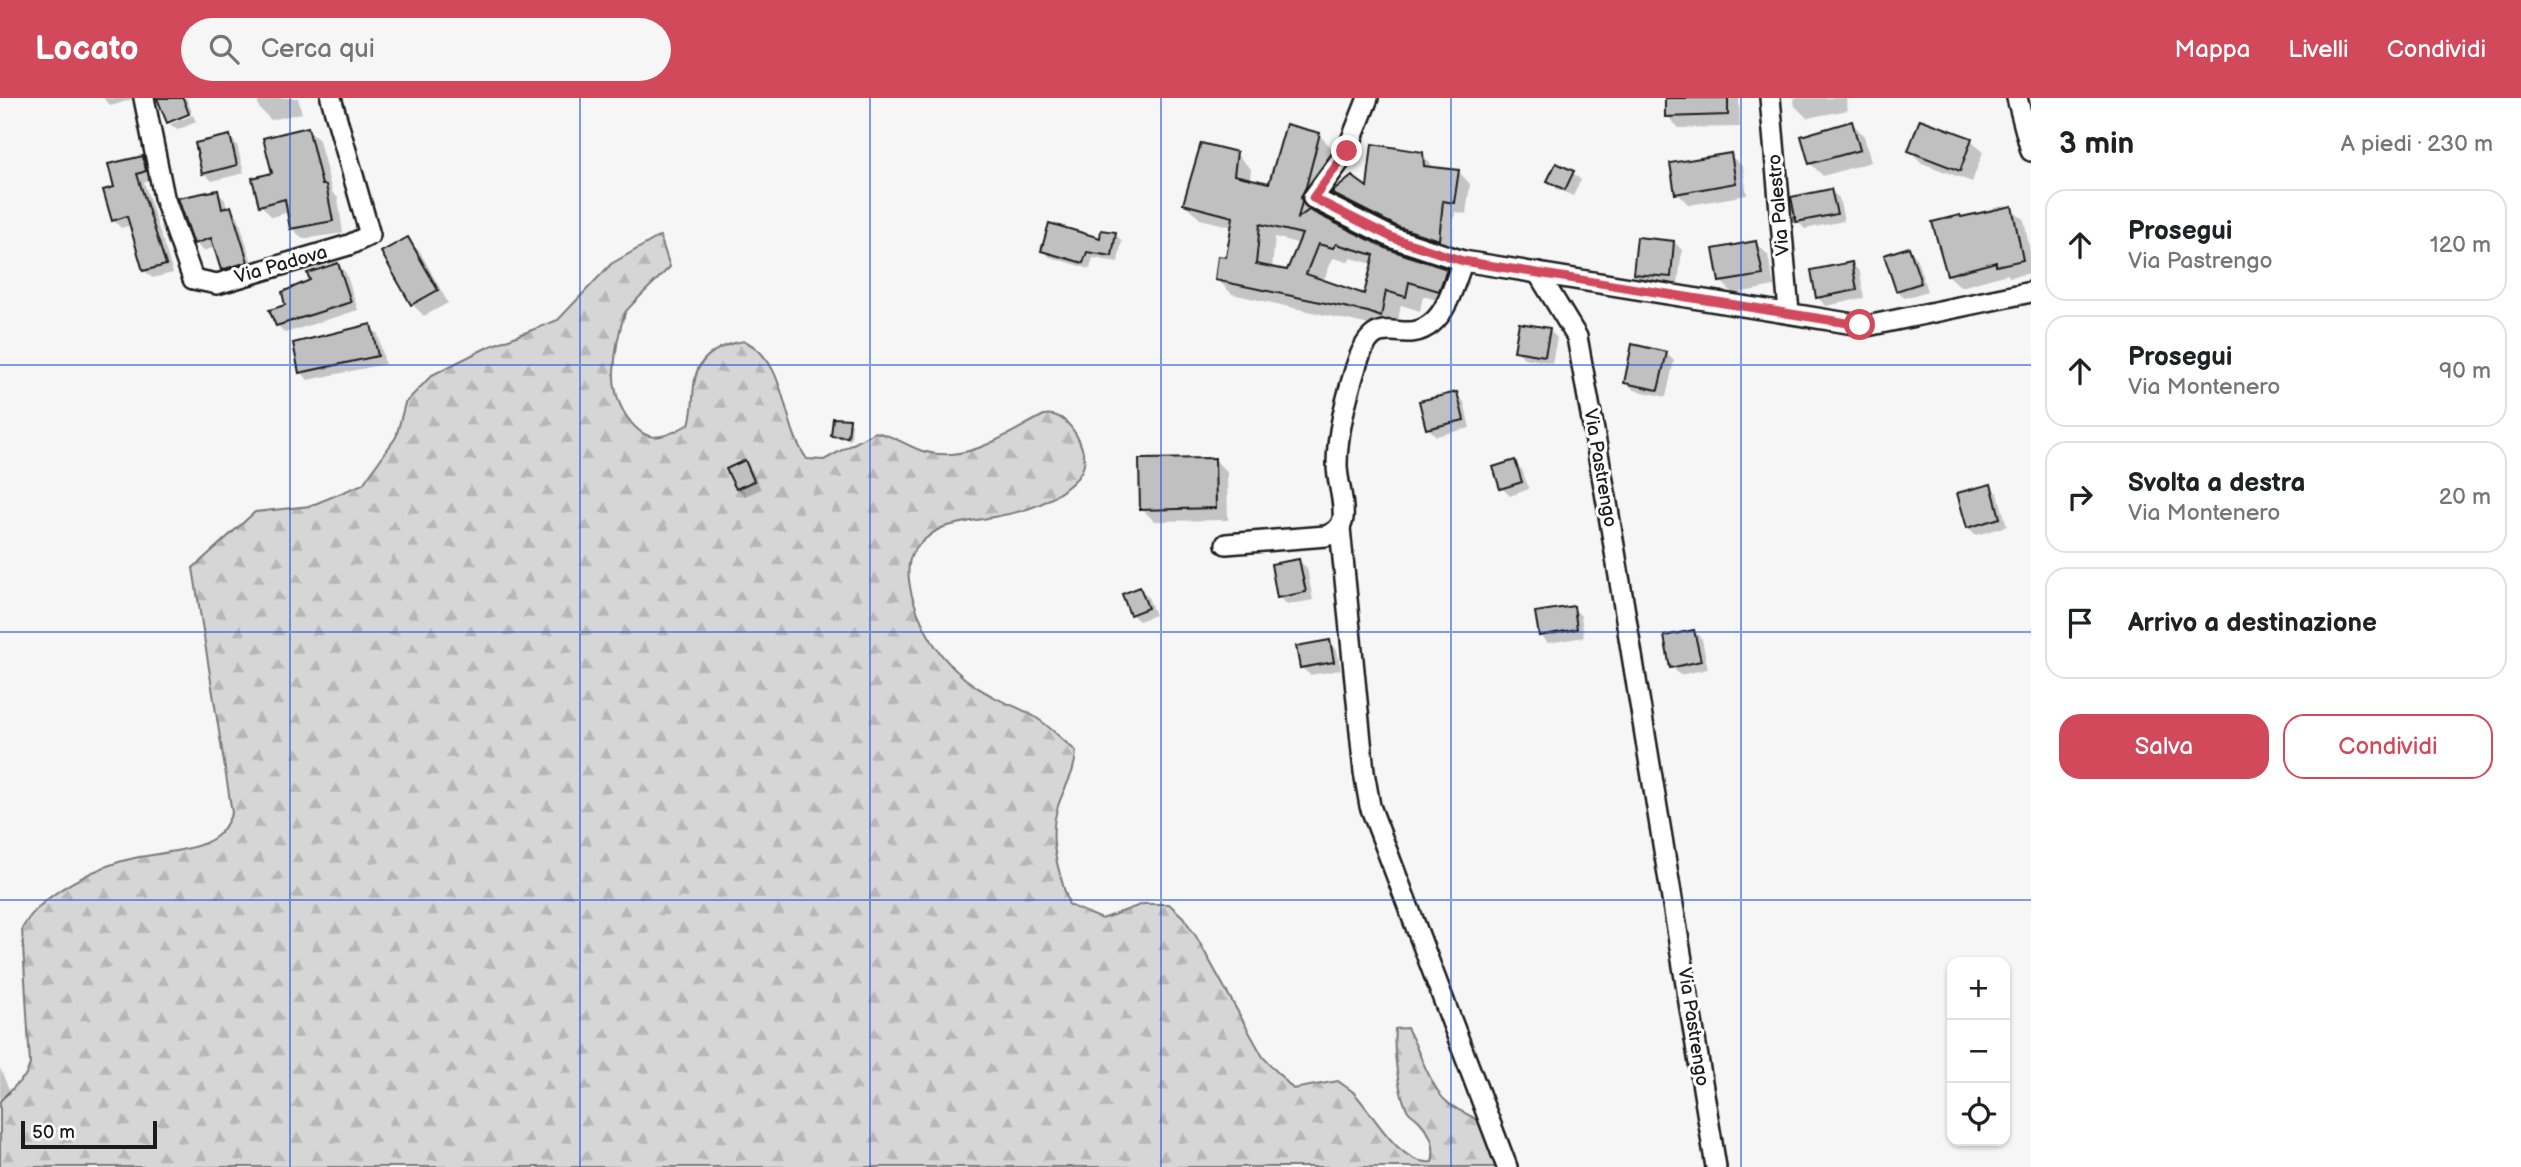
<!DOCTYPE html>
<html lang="it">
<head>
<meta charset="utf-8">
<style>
	:root { --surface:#fff; --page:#f6f6f6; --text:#202124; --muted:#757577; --line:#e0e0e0; --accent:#d1495b }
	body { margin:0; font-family:"Balsamiq Sans",sans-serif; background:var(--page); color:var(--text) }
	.controls { position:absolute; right:21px; bottom:21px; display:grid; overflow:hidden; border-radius:14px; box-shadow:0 2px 5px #0004 }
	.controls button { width:63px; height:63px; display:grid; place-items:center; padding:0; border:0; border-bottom:2px solid var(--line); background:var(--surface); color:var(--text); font:35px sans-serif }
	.scale { position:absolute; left:21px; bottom:18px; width:136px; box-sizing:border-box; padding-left:7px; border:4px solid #1c1c1c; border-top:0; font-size:19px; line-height:24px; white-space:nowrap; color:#1c1c1c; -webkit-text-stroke:5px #fff; paint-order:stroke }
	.stop { position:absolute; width:21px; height:21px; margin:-16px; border:5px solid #d1495b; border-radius:50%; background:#fff }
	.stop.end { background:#d1495b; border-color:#fff; box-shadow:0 2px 7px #0008 }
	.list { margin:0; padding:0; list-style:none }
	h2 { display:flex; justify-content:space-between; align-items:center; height:91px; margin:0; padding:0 28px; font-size:30px }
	h2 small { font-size:23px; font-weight:400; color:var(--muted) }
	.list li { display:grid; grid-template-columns:46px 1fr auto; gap:21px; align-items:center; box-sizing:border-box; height:112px; margin:0 14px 14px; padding:0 14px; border:2px solid var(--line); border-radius:21px }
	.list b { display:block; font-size:26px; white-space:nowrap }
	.list p { margin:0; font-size:23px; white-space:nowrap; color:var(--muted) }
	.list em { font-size:23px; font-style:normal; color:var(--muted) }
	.actions { display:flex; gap:14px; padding:21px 28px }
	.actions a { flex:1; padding:16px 0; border:2px solid var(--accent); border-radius:21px; text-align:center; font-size:24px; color:var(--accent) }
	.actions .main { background:var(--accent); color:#fff }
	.icon { flex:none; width:38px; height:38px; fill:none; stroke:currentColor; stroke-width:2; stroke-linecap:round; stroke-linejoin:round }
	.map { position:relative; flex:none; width:2031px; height:1069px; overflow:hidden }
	header { display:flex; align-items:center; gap:42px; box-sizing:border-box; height:98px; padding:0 35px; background:var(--accent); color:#fff }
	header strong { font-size:33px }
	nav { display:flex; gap:38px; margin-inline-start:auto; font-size:24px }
	.search { width:490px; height:63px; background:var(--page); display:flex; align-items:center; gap:18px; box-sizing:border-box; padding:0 24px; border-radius:38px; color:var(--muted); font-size:26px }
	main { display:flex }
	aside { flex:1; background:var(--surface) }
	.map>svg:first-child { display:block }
	.forest { fill:url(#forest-firs); stroke:#797979; stroke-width:2 }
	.shadow { fill:#0003; fill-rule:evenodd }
	.building { fill:#c0c0c0; stroke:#1c1c1c; stroke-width:2; fill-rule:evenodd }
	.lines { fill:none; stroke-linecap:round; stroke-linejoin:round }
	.street-casing { stroke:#1c1c1c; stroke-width:24 }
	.street { stroke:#fff; stroke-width:19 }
	.route { stroke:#d1495b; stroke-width:9 }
	.grid { fill:none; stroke:#1d4ed8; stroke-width:2; stroke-opacity:0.55 }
	.labels { text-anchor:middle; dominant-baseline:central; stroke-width:6; stroke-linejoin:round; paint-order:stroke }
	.street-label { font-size:19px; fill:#1c1c1c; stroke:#fff }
</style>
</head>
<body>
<header>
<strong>Locato</strong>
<div class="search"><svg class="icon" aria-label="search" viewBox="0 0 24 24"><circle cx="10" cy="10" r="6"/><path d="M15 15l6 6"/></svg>Cerca qui</div>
<nav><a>Mappa</a><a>Livelli</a><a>Condividi</a></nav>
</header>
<main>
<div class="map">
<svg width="2031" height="1069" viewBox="0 0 2031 1069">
	<defs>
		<pattern id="forest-firs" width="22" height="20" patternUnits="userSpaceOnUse" patternTransform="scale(1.75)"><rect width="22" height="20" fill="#d6d6d6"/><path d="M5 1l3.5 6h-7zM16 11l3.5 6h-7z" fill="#b7b7b7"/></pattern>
	</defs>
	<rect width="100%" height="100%" fill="#f6f6f6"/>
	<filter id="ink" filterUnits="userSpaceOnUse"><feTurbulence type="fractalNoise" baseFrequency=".0143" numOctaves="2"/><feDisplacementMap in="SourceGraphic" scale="14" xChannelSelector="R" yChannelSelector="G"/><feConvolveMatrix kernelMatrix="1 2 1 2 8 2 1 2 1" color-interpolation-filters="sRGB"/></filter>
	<g filter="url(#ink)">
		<path class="forest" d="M660 138 670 169C663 176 626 211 625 215 619 232 615 256 614 274 613 288 618 305 625 316 644 346 660 343 689 326 694 312 692 296 695 281 699 257 722 246 745 243 789 266 780 324 807 361L824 362 875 334C896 338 908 349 926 354 969 365 1008 335 1044 317 1066 313 1080 339 1084 358 1086 369 1080 378 1072 385 1033 421 991 416 944 429 933 433 918 446 912 456 906 468 909 486 912 498 925 542 951 577 992 598 1006 606 1022 610 1035 619 1050 628 1062 642 1076 653 1075 675 1066 686 1059 705 1046 741 1059 773 1069 807L1102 821 1143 806H1169L1183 819 1197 840 1263 959 1293 991 1338 983C1343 987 1348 990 1352 993 1372 1012 1399 1069 1432 1064 1436 1048 1431 1036 1420 1024 1417 1020 1411 1017 1408 1013 1398 996 1393 951 1395 931L1407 930C1420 953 1426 978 1442 999 1454 1014 1474 1016 1483 1027 1489 1035 1495 1059 1499 1069H0V1003L26 977 30 966 22 831C40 795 101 766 139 759 161 755 200 752 217 738 224 733 228 723 232 715L193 470 255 414 310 408 363 386 396 339 405 305 432 277 488 249 558 222 611 166Z"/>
		<g class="shadow">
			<path d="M103 0H136L111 8Z"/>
			<path d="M164 0H186L192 14 170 22V26Z"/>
			<path d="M257 0H298L302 15 271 22 259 10Z"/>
			<path d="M1667 0H1739L1740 29 1679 30 1667 18Z"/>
			<path d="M1793 0H1846L1848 12 1807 20 1795 8Z"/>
			<path d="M193 17 196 24 177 32 170 26Z"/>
			<path d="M1852 25 1864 38 1871 64 1823 78 1810 65Z"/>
			<path d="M307 31 319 42 332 94 338 100 343 135 303 141 292 130 289 114 272 119 261 107 274 76Z"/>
			<path d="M1319 37 1334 52 1316 117 1387 153 1446 172 1461 187 1454 207 1423 198 1420 213 1401 207 1396 233 1232 196 1217 181 1228 162 1233 129 1200 121 1185 106 1236 56 1251 71 1250 83 1270 87ZM1275 139 1300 146 1288 174 1272 171ZM1333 160 1348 164 1351 160 1373 166 1365 199 1323 184Z"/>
			<path d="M230 39 237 47 244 75 212 83 204 75Z"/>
			<path d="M1971 42 1983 54 1972 84 1922 65 1910 53Z"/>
			<path d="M1422 56 1435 71 1458 73 1470 86 1466 116 1455 114 1451 153 1412 140 1346 107 1334 96 1369 92Z"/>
			<path d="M1730 57 1743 69 1747 97 1689 107 1677 95Z"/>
			<path d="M143 60 151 68 153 81 144 84 173 175 152 180 144 172 131 127 121 130 113 122 116 90Z"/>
			<path d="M1573 75 1581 82 1573 98 1557 91 1549 83Z"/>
			<path d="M1831 93 1839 100 1844 123 1805 131 1797 123Z"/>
			<path d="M217 94 225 102 227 111 230 110 238 118 254 172 231 179 223 171 216 149 203 153 195 145Z"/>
			<path d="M2011 110 2024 122 2031 158V175L2010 179 2007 176 1961 189 1948 177 1961 120Z"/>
			<path d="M1115 136 1122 143 1118 164 1093 160 1090 171 1050 159 1043 152 1101 142Z"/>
			<path d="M408 141 420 154 448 205 424 218 412 206Z"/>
			<path d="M1674 144 1682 152 1678 186 1643 183 1635 175Z"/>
			<path d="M1756 145 1768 157 1774 188 1733 196 1721 183Z"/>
			<path d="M1909 151 1916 159 1927 193 1905 200 1897 192Z"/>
			<path d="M1852 166 1860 174 1864 200 1826 208 1818 200Z"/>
			<path d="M338 167 346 175 358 212 285 235 277 227 287 209 312 183Z"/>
			<path d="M370 228 378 236 385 266 308 282 301 274Z"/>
			<path d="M1549 232 1557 240 1552 265 1524 260 1516 252Z"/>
			<path d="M1666 255 1674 263 1666 299 1634 292 1626 284Z"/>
			<path d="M1456 296 1464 304 1470 330 1436 338 1428 330Z"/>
			<path d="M849 323 852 326 851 342 837 340 833 337Z"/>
			<path d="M1214 361 1227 374 1228 422 1154 423 1142 411Z"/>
			<path d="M1514 364 1522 372 1529 391 1510 398 1502 390Z"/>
			<path d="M744 365 752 372 761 391 745 398 737 390Z"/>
			<path d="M1991 388 1998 396 2007 428 1976 437 1968 429Z"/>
			<path d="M1299 463 1307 470 1313 502 1287 507 1279 499Z"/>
			<path d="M1140 491 1148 499 1155 517 1139 523 1131 516Z"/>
			<path d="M1573 510 1581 518 1584 539 1548 545 1540 537Z"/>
			<path d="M1694 533 1702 541 1708 571 1680 577 1672 569Z"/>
			<path d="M1329 544 1337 552 1341 572 1310 577 1302 570Z"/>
			<path d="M0 970 11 996 0 1000Z"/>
		</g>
		<g class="building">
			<path d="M157 0H183L189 16 167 25Z"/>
			<path d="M1665 0H1728V17L1665 19Z"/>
			<path d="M1920 21 1972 40 1960 73 1908 53Z"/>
			<path d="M1852 23 1860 52 1809 66 1801 38Z"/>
			<path d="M1286 26 1320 35 1306 89 1301 99 1302 104 1298 120 1309 112 1388 151 1447 171 1439 193 1409 184 1406 199 1386 193 1381 219 1368 214 1215 182 1218 158 1226 159 1233 119 1183 106 1201 45 1237 54 1234 77 1269 85ZM1260 126 1302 136 1287 172 1256 166ZM1318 146 1333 150 1336 146 1374 157 1364 196 1306 176Z"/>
			<path d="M308 29 322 87H326L333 123 290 131 285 101 259 108 252 80 272 75 263 40Z"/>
			<path d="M230 37 237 67 202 76 195 45Z"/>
			<path d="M1372 46 1423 54 1424 68 1459 72 1454 105 1443 103 1439 142 1398 129 1331 95 1352 78 1367 89Z"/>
			<path d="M1731 55 1736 85 1675 96 1670 65Z"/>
			<path d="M143 58 146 73 137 76 166 167 143 173 127 118 112 123 103 92 114 89 108 66Z"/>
			<path d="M1556 65 1574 73 1565 92 1547 83Z"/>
			<path d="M1831 91 1837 116 1796 124 1791 99Z"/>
			<path d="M218 92 222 111 231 108 248 164 221 172 211 140 194 146 178 100Z"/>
			<path d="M2012 108 2023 162 1996 168V164L1947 177 1932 124 1960 117 1961 119Z"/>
			<path d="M1049 125 1100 140 1101 132 1116 134 1112 158 1087 154 1083 165 1041 153Z"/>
			<path d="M408 139 438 192 411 207 381 154Z"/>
			<path d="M1637 139 1674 143 1671 179 1633 176Z"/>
			<path d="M1756 143 1763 177 1719 184 1713 151Z"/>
			<path d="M1909 149 1921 185 1896 193 1884 157Z"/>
			<path d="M1852 164 1857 192 1816 200 1811 172Z"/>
			<path d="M338 165 351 204 276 228 269 212 285 207 282 194 310 182 307 175Z"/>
			<path d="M1519 225 1550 230 1545 258 1514 253Z"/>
			<path d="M371 226 378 258 299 275 293 245Z"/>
			<path d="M1632 246 1667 254 1658 292 1624 285Z"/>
			<path d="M1457 294 1464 322 1426 331 1419 303Z"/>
			<path d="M833 320 850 321 848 339 831 338Z"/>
			<path d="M1215 360 1216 410 1140 412 1139 361Z"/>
			<path d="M745 362 754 383 736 391 726 371Z"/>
			<path d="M1515 362 1522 384 1500 391 1493 369Z"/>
			<path d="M1991 386 2000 420 1967 430 1957 395Z"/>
			<path d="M1299 461 1306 494 1277 500 1271 466Z"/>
			<path d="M1140 489 1148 510 1130 517 1122 496Z"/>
			<path d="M1574 508 1577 531 1539 538 1535 514Z"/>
			<path d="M1694 532 1701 563 1670 570 1664 538Z"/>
			<path d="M1330 542 1334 564 1300 570 1296 548Z"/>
		</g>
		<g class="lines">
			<g class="street-casing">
				<g id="street">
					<path d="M144 0 164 99 193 181 217 186 349 147 370 137 331 0"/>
					<path d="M1368 0 1347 53 1313 100 1393 140 1463 163 1860 227 1867 228 2031 194"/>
					<path d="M1770 0 1789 214"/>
					<path d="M2017 0 2031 53"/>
					<path d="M1538 175 1577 239 1607 405 1716 1069"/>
					<path d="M1340 430 1364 674 1370 708 1507 1069"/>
					<path d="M1226 446 1326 438C1334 435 1342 430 1343 420 1345 403 1337 384 1337 367 1337 335 1346 302 1355 272 1375 203 1400 252 1432 225 1449 211 1455 182 1463 163"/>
				</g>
			</g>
			<use href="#street" class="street"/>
		</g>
	</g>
	<g class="lines" filter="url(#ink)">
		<path class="route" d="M1347 53 1313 100 1393 140 1463 163 1860 227"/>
	</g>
	<path class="grid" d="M290 0V1069M580 0V1069M870 0V1069M1161 0V1069M1451 0V1069M1741 0V1069M0 267H2031M0 534H2031M0 802H2031"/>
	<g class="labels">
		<g class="street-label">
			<text transform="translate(1779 107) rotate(-95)">Via Palestro</text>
			<text transform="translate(281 167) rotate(-16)">Via Padova</text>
			<text transform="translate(1600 370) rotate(80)">Via Pastrengo</text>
			<text transform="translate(1693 929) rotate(81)">Via Pastrengo</text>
		</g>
	</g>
</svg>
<div class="controls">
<button>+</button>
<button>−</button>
<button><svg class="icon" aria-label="locate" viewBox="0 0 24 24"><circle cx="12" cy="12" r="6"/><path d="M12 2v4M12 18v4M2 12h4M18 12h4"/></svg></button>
</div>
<div class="scale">50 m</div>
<div class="stop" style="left:1860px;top:227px"></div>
<div class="stop end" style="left:1347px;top:53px"></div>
</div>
<aside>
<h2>3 min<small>A piedi · 230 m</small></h2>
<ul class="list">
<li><svg class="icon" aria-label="ahead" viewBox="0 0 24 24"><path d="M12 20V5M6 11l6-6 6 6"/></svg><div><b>Prosegui</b><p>Via Pastrengo</p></div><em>120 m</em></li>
<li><svg class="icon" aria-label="ahead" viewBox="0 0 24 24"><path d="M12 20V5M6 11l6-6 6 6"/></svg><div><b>Prosegui</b><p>Via Montenero</p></div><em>90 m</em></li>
<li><svg class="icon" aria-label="right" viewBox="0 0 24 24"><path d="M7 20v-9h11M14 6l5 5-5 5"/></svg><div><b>Svolta a destra</b><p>Via Montenero</p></div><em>20 m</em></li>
<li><svg class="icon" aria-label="arrive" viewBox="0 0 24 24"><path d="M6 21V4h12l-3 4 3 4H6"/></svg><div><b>Arrivo a destinazione</b></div></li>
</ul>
<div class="actions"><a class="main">Salva</a><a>Condividi</a></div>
</aside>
</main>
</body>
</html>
